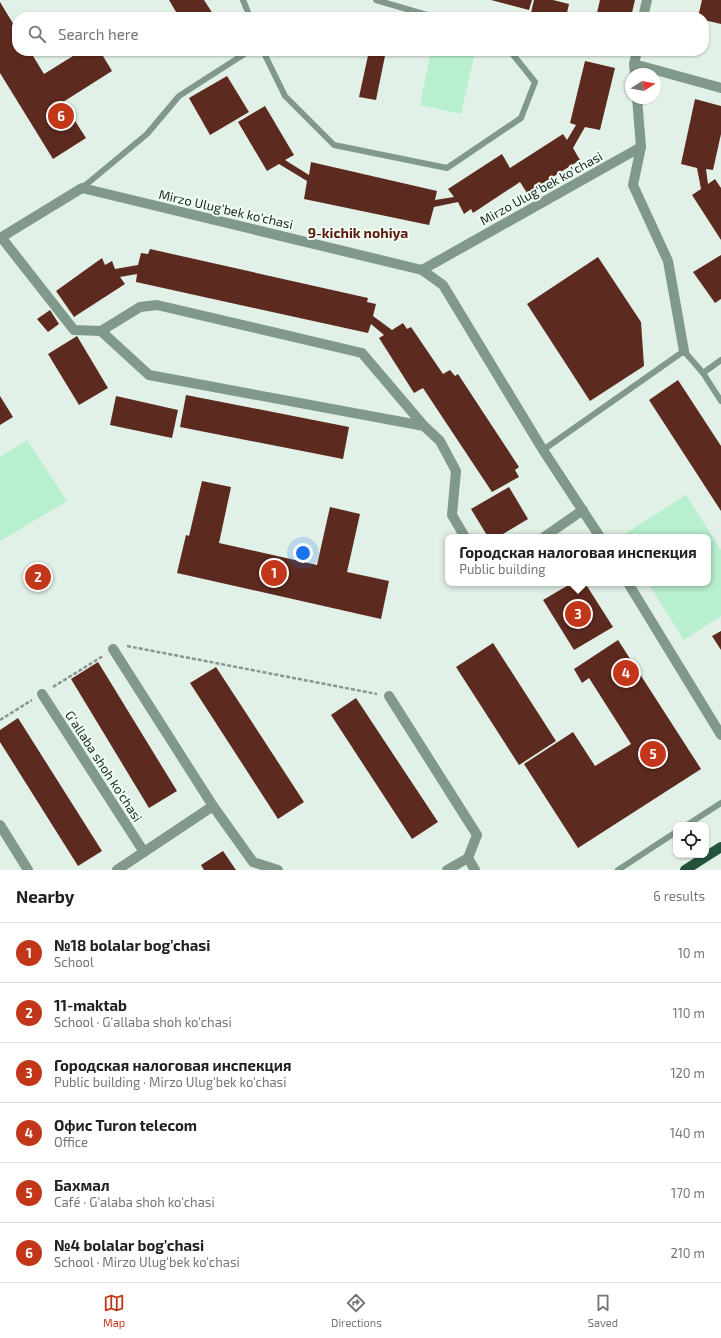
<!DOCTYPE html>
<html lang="en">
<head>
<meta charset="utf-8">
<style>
	:root { --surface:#fff; --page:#f6f6f6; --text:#202124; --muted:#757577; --line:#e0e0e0; --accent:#c2371a }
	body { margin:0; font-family:"Exo 2",sans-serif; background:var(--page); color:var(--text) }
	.controls { position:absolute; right:12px; bottom:12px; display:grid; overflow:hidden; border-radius:8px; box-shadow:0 1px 3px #0004 }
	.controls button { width:36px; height:36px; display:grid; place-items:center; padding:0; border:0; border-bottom:1px solid var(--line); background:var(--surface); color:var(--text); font:20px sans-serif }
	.compass { position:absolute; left:625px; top:68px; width:36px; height:36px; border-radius:50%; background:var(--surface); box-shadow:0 1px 3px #0004; rotate:79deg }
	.you { position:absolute; left:303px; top:553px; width:14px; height:14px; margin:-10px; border:3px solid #fff; border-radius:50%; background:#1a73e8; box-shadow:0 0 0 6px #1a73e833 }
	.badge { display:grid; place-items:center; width:26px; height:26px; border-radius:50%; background:var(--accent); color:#fff; font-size:13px; font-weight:700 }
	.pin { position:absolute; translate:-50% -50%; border:2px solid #fff; box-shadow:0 1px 4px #0006 }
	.popup { position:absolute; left:445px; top:534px; width:266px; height:52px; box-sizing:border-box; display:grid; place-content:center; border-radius:8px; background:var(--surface); filter:drop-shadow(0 1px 3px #0005); font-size:13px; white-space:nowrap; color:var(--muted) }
	.popup b { font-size:15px; color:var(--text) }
	.popup::after { content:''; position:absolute; left:50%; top:100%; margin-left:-8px; border:8px solid transparent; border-top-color:var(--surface) }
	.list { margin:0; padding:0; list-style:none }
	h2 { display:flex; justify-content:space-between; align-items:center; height:52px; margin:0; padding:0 16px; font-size:17px }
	h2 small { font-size:13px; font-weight:400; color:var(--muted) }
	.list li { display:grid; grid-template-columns:26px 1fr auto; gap:12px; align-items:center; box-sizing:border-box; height:60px; padding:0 16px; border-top:1px solid var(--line) }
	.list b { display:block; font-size:15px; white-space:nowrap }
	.list p { margin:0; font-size:13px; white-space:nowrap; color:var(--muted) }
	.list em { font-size:13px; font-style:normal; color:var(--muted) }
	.icon { flex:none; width:22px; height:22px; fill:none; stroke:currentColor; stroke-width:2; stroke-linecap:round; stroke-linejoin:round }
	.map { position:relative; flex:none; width:721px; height:870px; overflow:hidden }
	.search { position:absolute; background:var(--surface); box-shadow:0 1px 3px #0004; left:12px; right:12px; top:12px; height:44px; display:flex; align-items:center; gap:10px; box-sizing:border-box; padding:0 14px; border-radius:16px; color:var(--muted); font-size:15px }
	.sheet { height:412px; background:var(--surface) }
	nav { display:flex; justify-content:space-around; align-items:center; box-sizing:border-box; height:56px; border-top:1px solid var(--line); background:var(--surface); font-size:11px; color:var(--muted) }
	nav a { display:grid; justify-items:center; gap:2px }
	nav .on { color:var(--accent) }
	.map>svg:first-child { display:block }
	.green { fill:#b8efcf }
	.building { fill:#5d2a1f }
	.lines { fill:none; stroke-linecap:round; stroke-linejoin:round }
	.path { stroke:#8a958e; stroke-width:2.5; stroke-dasharray:4 2; stroke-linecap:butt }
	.service { stroke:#81998b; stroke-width:6 }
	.minor { stroke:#81998b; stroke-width:10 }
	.primary { stroke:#25543d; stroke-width:10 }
	.labels { text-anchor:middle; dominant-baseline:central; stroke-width:4; stroke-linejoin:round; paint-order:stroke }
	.street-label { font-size:13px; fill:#1e2320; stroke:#f0fff6 }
	.neighbourhood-label { font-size:14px; font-weight:bold; fill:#5d1b0d; stroke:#f0fff6 }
</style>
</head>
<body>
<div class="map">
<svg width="721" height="870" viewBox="0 0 721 870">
	<rect width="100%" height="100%" fill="#e2f1e8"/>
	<g class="green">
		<path d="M431 51H475L461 114 420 105Z"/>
		<path d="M27 440 67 501 0 541V457Z"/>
		<path d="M686 495 721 550V616L684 640 648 583H708V537H620Z"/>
	</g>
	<g class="building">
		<path d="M169 0H204L215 17H179Z"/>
		<path d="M491 0H532L529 10Z"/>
		<path d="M534 0H553L569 4 566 17H530Z"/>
		<path d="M600 0H635L631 17H596Z"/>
		<path d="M702 0H721V24L704 20V17H698Z"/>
		<path d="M0 2 17 30V51H30L44 74 81 51H100L112 71 63 102 86 138 53 159 0 73Z"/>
		<path d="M369 51H386L376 100 359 97Z"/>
		<path d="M585 61 615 68 600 130 585 127 573 148 580 160 527 193 520 182 473 213 471 209 464 214 458 202 434 207 429 225 304 199 307 181 279 164 267 171 238 122 265 106 294 155 285 160 309 175 311 162 437 191 435 200 454 197 448 189 502 154 510 168 563 134 567 140 576 125 570 123Z"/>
		<path d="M227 76 249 112 210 135 189 98Z"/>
		<path d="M695 99 721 106V134L713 170 706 169 708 184 715 179 721 188V240L692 195 701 189 697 168 681 164Z"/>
		<path d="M150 249 368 298 367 302 376 304 373 316 392 330 403 323 407 329 411 327 443 374 450 370 455 376 458 374 519 467 515 470 519 477 492 492 423 388 414 393 379 338 384 335 371 324 368 333 136 282 137 274 120 277 125 284 74 317 56 291 102 258 105 265 112 261 115 269 138 265 141 253 148 254Z"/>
		<path d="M721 255V299L715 303 693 272Z"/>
		<path d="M598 257 641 322 644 366 590 401 527 304Z"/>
		<path d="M50 310 59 324 48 332 37 319Z"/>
		<path d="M77 336 108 388 79 405 48 354Z"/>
		<path d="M678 380 721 446V511L649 400Z"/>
		<path d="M186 395 349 427 343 459 180 427Z"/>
		<path d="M0 396 13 417 0 425Z"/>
		<path d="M116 396 178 410 172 438 110 425Z"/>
		<path d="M202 481 231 487 219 543 317 565 330 507 360 514 347 572 389 581 381 619 177 573 186 535 189 536Z"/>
		<path d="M509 487 528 519 498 537H488L471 509Z"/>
		<path d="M572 583H585L613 627 574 650 543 600Z"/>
		<path d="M721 631V650L712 636Z"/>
		<path d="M618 640 701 769 578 848 524 764 573 732 595 766 631 744 589 678 582 683 574 669Z"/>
		<path d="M493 643 556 741 519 765 456 667Z"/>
		<path d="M98 662 177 791 149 808 71 679Z"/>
		<path d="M216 667 304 802 278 819 190 683Z"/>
		<path d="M356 698 438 822 412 839 331 715Z"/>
		<path d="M18 718 102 851 78 866 0 742V730Z"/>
		<path d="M223 851 236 870H204L201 865Z"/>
	</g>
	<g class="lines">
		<g class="path">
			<path d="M127 646 377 694"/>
			<path d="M53 687 103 656"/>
			<path d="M0 720 32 700"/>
		</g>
		<g class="service">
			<path d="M243 0 250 17"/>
			<path d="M376 0 434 17"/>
			<path d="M263 51 285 96 334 145 447 168 521 118 535 82 510 51"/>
			<path d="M82 188 147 134 179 96 249 51"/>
			<path d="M703 373 721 360"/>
			<path d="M543 450 684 351 703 373 721 401"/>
			<path d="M687 825 721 803"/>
			<path d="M618 870 676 832"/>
		</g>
		<g class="minor">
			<path d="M643 17 647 0"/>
			<path d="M634 64 721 88"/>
			<path d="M635 74 634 64 637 51"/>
			<path d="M637 98 641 147 633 185 668 261 684 351"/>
			<path d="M1 237 74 330 101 331"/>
			<path d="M0 238 82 188 422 270 641 147"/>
			<path d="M422 270 443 285 543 450 600 537"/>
			<path d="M424 426 149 375 101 331 140 307 157 305 362 353 424 426 440 441 456 471 452 515 465 537"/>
			<path d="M544 537 583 510"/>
			<path d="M628 583 721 735"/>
			<path d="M113 649 213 806 117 870"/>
			<path d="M42 694 144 852"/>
			<path d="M389 696 477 835 468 858"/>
			<path d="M213 806 253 862 278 870"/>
			<path d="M0 825 28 870"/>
			<path d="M447 870 468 858 475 870"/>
		</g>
		<path class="primary" d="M685 870 721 847"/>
	</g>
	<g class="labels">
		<g class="street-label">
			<text transform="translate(541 188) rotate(-29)">Mirzo Ulug'bek ko'chasi</text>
			<text transform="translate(226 209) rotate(13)">Mirzo Ulug'bek ko'chasi</text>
			<text transform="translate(104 766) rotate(57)">G'allaba shoh ko'chasi</text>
		</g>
		<g class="neighbourhood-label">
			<text x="358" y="232">9-kichik nohiya</text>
		</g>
	</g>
</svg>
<div class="controls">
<button><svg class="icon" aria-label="locate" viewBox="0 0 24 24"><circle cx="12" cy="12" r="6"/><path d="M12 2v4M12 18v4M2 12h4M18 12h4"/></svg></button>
</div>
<svg class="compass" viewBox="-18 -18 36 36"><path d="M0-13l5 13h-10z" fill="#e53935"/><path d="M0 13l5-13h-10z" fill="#757577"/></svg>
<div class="you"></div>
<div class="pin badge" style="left:274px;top:573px">1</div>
<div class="pin badge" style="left:38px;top:577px">2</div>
<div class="pin badge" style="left:578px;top:614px">3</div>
<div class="popup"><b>Городская налоговая инспекция</b>Public building</div>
<div class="pin badge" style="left:626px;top:673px">4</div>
<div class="pin badge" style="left:653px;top:754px">5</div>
<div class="pin badge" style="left:61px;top:116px">6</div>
<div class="search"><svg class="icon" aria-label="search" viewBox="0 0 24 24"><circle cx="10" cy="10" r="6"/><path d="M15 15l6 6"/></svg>Search here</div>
</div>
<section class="sheet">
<h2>Nearby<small>6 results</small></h2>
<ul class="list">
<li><span class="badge">1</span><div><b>№18 bolalar bog'chasi</b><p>School</p></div><em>10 m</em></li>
<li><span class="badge">2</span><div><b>11-maktab</b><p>School · G'allaba shoh ko'chasi</p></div><em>110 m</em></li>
<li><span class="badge">3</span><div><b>Городская налоговая инспекция</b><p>Public building · Mirzo Ulug'bek ko'chasi</p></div><em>120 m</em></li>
<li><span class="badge">4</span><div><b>Офис Turon telecom</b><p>Office</p></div><em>140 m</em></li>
<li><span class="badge">5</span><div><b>Бахмал</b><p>Café · G'alaba shoh ko'chasi</p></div><em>170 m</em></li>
<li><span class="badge">6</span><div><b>№4 bolalar bog'chasi</b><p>School · Mirzo Ulug'bek ko'chasi</p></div><em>210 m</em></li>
</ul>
</section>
<nav>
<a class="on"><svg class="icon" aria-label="map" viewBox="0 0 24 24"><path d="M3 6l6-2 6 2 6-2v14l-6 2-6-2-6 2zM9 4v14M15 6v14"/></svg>Map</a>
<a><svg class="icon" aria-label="directions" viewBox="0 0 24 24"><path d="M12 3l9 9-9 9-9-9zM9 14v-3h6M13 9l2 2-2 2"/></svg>Directions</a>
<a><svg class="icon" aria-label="saved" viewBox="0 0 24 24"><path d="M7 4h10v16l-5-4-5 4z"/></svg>Saved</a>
</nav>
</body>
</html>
